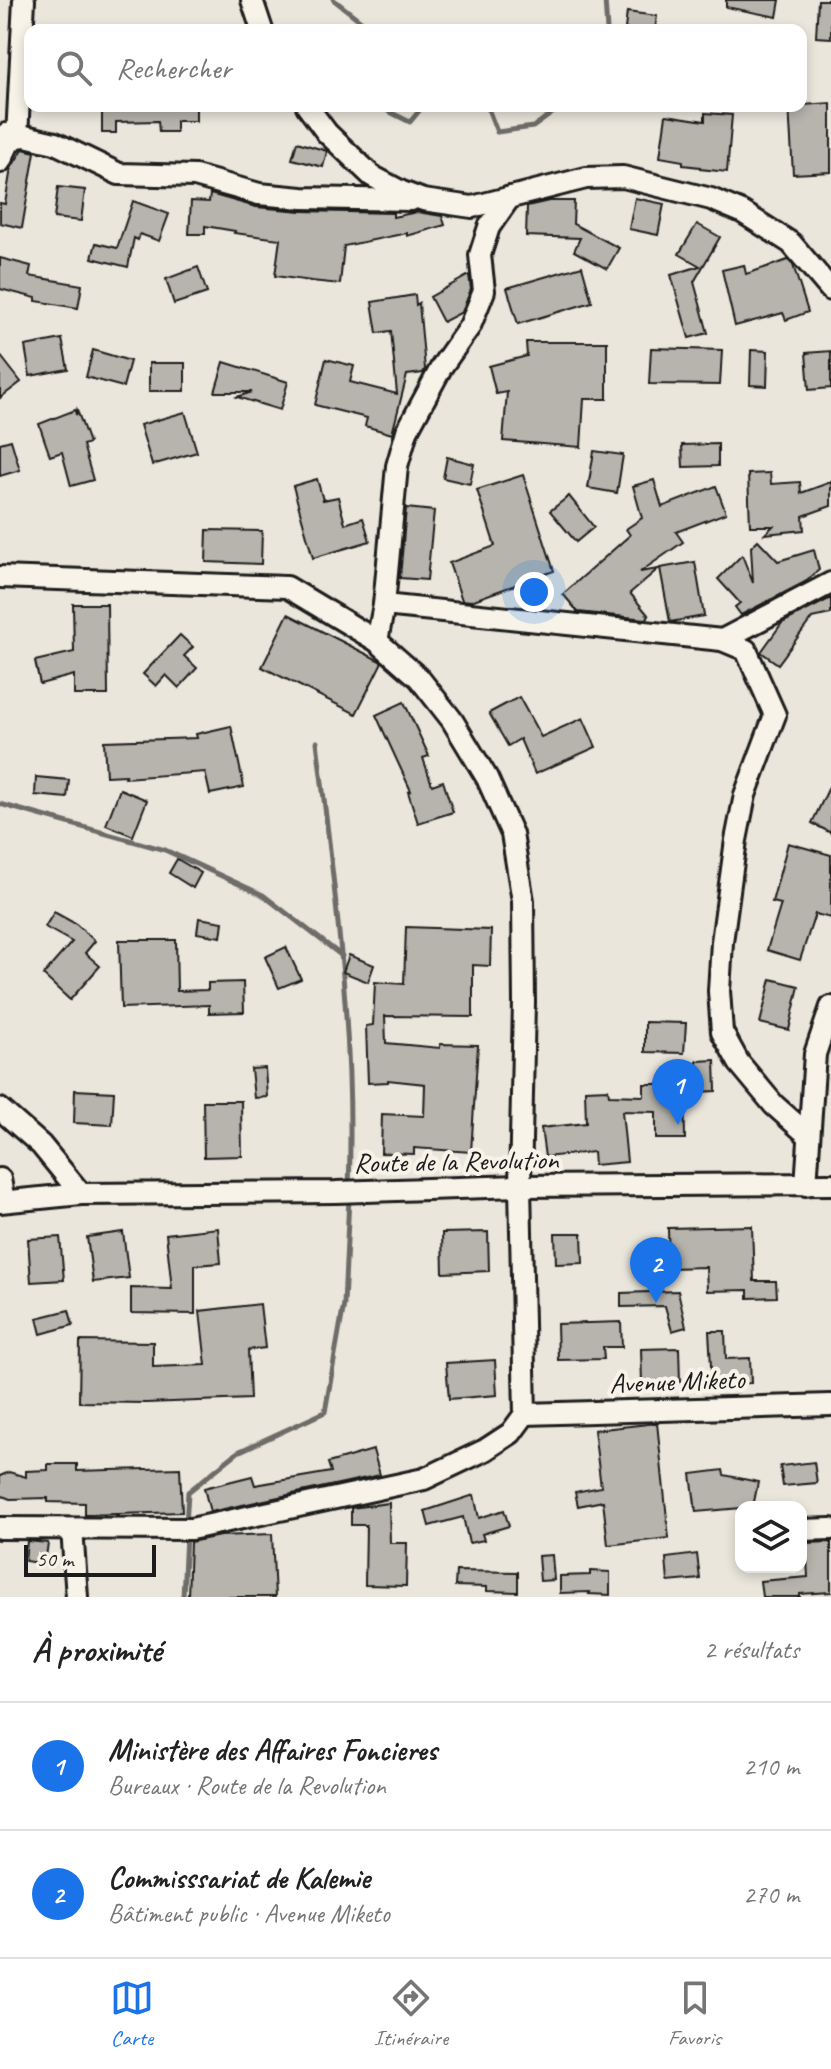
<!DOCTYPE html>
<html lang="fr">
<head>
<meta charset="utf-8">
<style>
	:root { --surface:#fff; --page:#f6f6f6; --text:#222; --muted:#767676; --line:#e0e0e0; --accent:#1a73e8 }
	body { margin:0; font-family:Caveat,sans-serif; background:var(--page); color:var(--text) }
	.controls { position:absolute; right:24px; bottom:24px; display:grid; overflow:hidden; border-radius:16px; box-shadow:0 4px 12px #0003 }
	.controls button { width:72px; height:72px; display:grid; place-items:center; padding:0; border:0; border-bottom:2px solid var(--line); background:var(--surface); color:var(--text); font:40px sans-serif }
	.scale { position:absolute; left:24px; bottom:20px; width:132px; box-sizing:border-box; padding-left:8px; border:4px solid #1c1c1c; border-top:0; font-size:22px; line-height:28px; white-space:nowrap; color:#1c1c1c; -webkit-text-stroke:6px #f7f3e8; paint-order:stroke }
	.you { position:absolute; left:534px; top:592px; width:28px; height:28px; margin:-20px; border:6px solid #fff; border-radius:50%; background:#1a73e8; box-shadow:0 0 0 12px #1a73e833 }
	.badge { display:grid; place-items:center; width:52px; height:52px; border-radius:50%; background:var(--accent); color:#fff; font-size:26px; font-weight:700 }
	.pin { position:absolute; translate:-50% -66px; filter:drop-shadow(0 2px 4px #0008) }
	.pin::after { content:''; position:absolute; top:42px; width:28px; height:24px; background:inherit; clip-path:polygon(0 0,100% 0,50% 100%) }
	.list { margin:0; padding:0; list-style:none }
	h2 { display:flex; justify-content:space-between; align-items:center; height:104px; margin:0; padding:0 32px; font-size:34px }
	h2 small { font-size:26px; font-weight:400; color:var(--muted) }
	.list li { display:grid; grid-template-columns:52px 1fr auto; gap:24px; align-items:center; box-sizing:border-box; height:128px; padding:0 32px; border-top:2px solid var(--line) }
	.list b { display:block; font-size:30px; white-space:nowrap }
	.list p { margin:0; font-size:26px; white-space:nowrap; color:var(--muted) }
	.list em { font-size:26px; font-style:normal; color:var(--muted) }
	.icon { flex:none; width:44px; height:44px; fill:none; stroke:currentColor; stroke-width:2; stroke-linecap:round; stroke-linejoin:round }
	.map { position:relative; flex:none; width:831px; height:1597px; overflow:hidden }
	.search { position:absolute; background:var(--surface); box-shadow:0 4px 12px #0003; left:24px; right:24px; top:24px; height:88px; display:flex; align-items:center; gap:20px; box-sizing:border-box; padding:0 28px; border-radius:16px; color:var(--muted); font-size:30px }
	.sheet { height:360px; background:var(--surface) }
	nav { display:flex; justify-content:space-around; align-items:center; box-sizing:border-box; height:112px; border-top:2px solid var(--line); background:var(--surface); font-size:22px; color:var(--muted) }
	nav a { display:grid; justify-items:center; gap:4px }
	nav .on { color:var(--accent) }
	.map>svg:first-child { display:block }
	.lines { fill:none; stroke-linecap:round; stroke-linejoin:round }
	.stream { stroke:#6d6c68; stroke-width:5 }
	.building { fill:#b6b4ac; stroke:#1c1c1c; stroke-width:2 }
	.minor-casing { stroke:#1c1c1c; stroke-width:26 }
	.minor { stroke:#f7f3e8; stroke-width:20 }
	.labels { text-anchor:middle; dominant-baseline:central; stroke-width:8; stroke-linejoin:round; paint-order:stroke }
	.street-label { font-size:28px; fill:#1c1c1c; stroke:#f7f3e8 }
</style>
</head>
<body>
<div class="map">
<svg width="831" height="1597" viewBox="0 0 831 1597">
	<rect width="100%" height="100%" fill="#eae6dc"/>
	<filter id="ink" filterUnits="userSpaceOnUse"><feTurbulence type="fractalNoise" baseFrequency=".0125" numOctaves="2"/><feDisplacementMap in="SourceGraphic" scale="16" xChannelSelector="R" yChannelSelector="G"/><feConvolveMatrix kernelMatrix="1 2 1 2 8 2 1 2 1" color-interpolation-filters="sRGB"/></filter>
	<g filter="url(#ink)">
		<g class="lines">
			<g class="stream">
				<path d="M334 0 366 25 368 30"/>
				<path d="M605 0 607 30"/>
				<path d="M386 106 388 111 410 122 423 106"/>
				<path d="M487 106 497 132 533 127 562 106"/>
				<path d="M317 742C335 890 355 1038 349 1188"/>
				<path d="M0 804 165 850 263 895 342 956"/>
				<path d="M186 1525 188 1492 238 1452 325 1412 344 1304 349 1198"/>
				<path d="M183 1597 186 1535"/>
			</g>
		</g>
		<g class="building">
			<path d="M726 0H780L777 17 726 7Z"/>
			<path d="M818 0H831V38L816 37Z"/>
			<path d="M627 12 657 16 655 30 625 29Z"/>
			<path d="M831 103V172L793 174 789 106Z"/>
			<path d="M102 106 196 107V121H176V132H159L158 121 116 122V133H102Z"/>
			<path d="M705 113 732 115 727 172 700 169V167L683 165V161L660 157 666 115 705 121Z"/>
			<path d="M297 142 327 151 323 167 292 159Z"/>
			<path d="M23 149 35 152 22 228 0 223V203L5 204 11 168Z"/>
			<path d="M58 187 85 190 81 221 54 218Z"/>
			<path d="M210 194 256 207 301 211 393 213V217L417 212 442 216 445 225 407 236V233L344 246 340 284 311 281 275 276 280 239 234 233 235 231 205 226V234H189L191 201 209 202Z"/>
			<path d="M635 198 664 204 658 235 629 229Z"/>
			<path d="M133 201 169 214 159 241 140 234 138 240 134 238 128 267 92 258 96 243 117 248Z"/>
			<path d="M549 201H574L573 224 619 248 607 269 574 251 580 238 526 236 527 206Z"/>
			<path d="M697 224 720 237 694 282 708 333 689 338 671 275 700 266 679 254Z"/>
			<path d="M0 258 31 266 29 276 82 285 78 308 36 301V298L0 289Z"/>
			<path d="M788 260 793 265 808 312 786 320 783 313 735 326 722 270 744 265 746 274Z"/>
			<path d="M582 266 592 302 518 324 507 288Z"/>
			<path d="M198 267 207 293 174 304 166 279Z"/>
			<path d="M469 275 471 289 462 312 443 322 430 297Z"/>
			<path d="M415 295 416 305 419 303 425 369 423 373 407 375 392 434 365 426 367 418 315 405 326 359 354 366 350 382 397 394 391 331 377 333 372 302Z"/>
			<path d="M62 339 68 369 30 376 25 346Z"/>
			<path d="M526 342H607V399H584L581 447 503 441 507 392 496 394 489 366 527 356Z"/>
			<path d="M651 348 722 350 720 385 649 384Z"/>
			<path d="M93 350 130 361 123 387 86 377Z"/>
			<path d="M751 350 768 351 767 386 750 385Z"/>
			<path d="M831 351V388L809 390 806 353Z"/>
			<path d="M0 355 21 382 0 398Z"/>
			<path d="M224 362 288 382 280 410 237 397 252 392H215Z"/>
			<rect x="149" y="363" width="36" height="28"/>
			<path d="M75 410 76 415 77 410 89 443 83 445 93 480 71 486 62 452 50 456 39 424Z"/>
			<path d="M185 412 197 452 152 465 140 425Z"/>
			<path d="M11 440 20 470 0 476V443Z"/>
			<path d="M718 444V466L683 467 682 445Z"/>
			<path d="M594 451 623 455 617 493 588 488Z"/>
			<path d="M447 457 474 464 470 484 443 478Z"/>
			<path d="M770 473 771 484 800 482 801 493 831 482V506L803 516 804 530 765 534 773 526H750L748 474Z"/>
			<path d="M523 475 554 571 471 601 462 600 449 563 495 546 477 490Z"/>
			<path d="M317 479 323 500 338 497 345 524 363 518 370 541 313 558 293 486Z"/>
			<path d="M654 480 662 507 716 486 726 513 676 532 683 542 640 572 658 569 630 593 649 616 646 619 578 612 563 594 630 535 626 529 642 518 633 486Z"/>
			<path d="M569 496 594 527 576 542 550 511Z"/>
			<path d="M406 508 434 511 427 580 400 578Z"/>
			<path d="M207 530 262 531 261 564 206 562Z"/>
			<path d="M758 540 778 561 814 550 819 570 805 582 741 615 735 607 740 603 718 579 742 555 753 583 751 547Z"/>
			<path d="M695 562 704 616 670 622 660 568Z"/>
			<path d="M831 598V614L812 618 778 664 761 652 782 623Z"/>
			<path d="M73 604H107L108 695H74V675L40 684 35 661 74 652Z"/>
			<path d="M288 614 382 662 356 714 262 667Z"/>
			<path d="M180 635 193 647 184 656 197 668 179 688 166 675 156 686 143 674Z"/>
			<path d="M519 697 541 737 583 718 596 747 535 774 520 739 508 746 489 713Z"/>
			<path d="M404 702 429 756 423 758 432 785 443 781 453 812 418 823 408 792 411 791 376 715Z"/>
			<path d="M231 726 244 787 210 794 205 772 125 778 126 775 106 776 104 741 197 738 196 734Z"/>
			<path d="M36 777 69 780 67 798 35 795Z"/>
			<path d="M831 783V833L812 823Z"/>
			<path d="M120 789 147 800 133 836 106 825Z"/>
			<path d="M788 843 831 855V918L815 914 800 960 767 950 781 904 772 902Z"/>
			<path d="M177 859 201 873 193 888 169 873Z"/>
			<path d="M54 912 76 924 95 941 85 953 100 966 70 1000 43 975 72 942 45 927Z"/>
			<path d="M199 918 223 922 221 937 197 933Z"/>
			<path d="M406 927 491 930 490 966 473 965V1017L385 1016 386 1043 440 1048V1044L478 1045 471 1152 414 1148V1154L381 1153 382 1114 424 1116 425 1084 388 1080V1082L368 1083 366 1026 373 1025 375 982 404 984Z"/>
			<path d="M119 940H176L177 991 208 990V983L243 982 244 1012 209 1013V1005L121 1008Z"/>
			<path d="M286 947 301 979 279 988 265 957Z"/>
			<path d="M349 955 374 965 368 982 343 972Z"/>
			<path d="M771 979 799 986 789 1030 760 1023Z"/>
			<path d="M645 1022 686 1023 684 1053 645 1052Z"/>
			<path d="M715 1060 716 1091 698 1092 697 1061Z"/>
			<path d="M265 1068 267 1097 254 1098 251 1069Z"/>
			<path d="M644 1084H684L685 1139H656V1112L622 1111 627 1162 594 1165 593 1152 545 1157 541 1128 586 1123 585 1090 608 1089 609 1095 644 1096Z"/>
			<path d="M75 1090 114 1092 112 1125 74 1123Z"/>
			<path d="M203 1101H241L242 1156 204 1157Z"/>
			<path d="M752 1226 754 1281H776L777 1297 748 1298V1290L707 1291 706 1267 669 1268 668 1228Z"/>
			<path d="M218 1228 221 1263 195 1265V1314L131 1313V1288L172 1289 166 1234Z"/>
			<path d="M123 1232 129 1278 93 1282 87 1237Z"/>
			<path d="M488 1232 489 1271 443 1273 442 1233Z"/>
			<path d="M555 1233H582L583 1263 556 1264Z"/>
			<path d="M60 1237 64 1280 31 1282 28 1239Z"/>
			<path d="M678 1291 686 1327 672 1331 665 1306 621 1307V1293Z"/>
			<path d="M260 1304 265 1348 248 1350 250 1399 146 1403 79 1402 80 1341 153 1342V1367L206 1365 200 1311Z"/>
			<path d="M69 1310 73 1325 41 1334 37 1318Z"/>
			<path d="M621 1322 622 1347H603L604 1359 558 1360 557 1324Z"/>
			<path d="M709 1331H725L726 1359 750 1358 751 1383 712 1384Z"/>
			<path d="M679 1348 680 1382 642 1383 641 1349Z"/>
			<path d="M495 1360 497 1395 449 1399 446 1363Z"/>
			<path d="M657 1423 669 1538 608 1545 603 1501 578 1506 575 1492 601 1487 594 1430Z"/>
			<path d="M373 1450 380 1475 210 1512 204 1488 252 1476 255 1485 331 1472 328 1463Z"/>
			<path d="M814 1462 817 1483 783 1486 780 1466Z"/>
			<path d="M48 1464H77V1471L180 1468 182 1512 85 1515V1503L48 1502V1498L10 1499 0 1495V1476L9 1472 26 1477V1471L48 1470Z"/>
			<path d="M723 1470 724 1475 758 1482 753 1507 696 1512 691 1474Z"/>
			<path d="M474 1495 479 1518 504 1510 509 1526 482 1534 484 1540 469 1543 463 1517 429 1526 425 1511Z"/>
			<path d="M389 1503 390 1543H407L406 1586 365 1585 366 1525H351V1508Z"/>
			<path d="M272 1534 275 1597H188L190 1542 220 1536Z"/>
			<path d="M27 1541 48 1543 45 1564 25 1561Z"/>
			<path d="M831 1542V1592L800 1594V1597H762L760 1581 808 1577 806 1543Z"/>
			<path d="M697 1554 700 1579 668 1582 666 1558Z"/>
			<path d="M552 1555 554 1580 540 1581 538 1556Z"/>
			<path d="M456 1571 518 1572V1592L487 1591V1587L455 1586Z"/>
			<path d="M590 1571 610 1572V1595L589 1594 590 1592 560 1593V1576L590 1575Z"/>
		</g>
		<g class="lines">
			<g class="minor-casing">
				<g id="minor">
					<path d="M252 0 262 30"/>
					<path d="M307 106 327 133 372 176 402 192 423 200 472 207 586 178 623 177 711 199 742 212 791 243 831 290"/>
					<path d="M6 134 17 137 24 0"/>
					<path d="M0 162 9 143 17 137 25 136 55 143 119 174 195 176 259 194 302 198 411 200"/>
					<path d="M0 577 287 587 377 641 419 678 452 720 487 778 512 834 523 901 524 1002 520 1186 525 1414 511 1433 485 1450 424 1479 191 1529 0 1528"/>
					<path d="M384 605 722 640 746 650 775 715 745 795 736 840 722 942 719 991 722 1032 739 1063 774 1105 809 1136"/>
					<path d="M722 640 831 583"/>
					<path d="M377 641 384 605 397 466 407 431 442 366 470 326 484 291 480 255 489 227 510 197"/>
					<path d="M0 1109 41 1145 81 1194"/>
					<path d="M0 1179 4 1201"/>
					<path d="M806 1185 815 1054 831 1007"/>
					<path d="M0 1202 81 1194 336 1192 520 1186 831 1184"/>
					<path d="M525 1414 831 1405"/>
					<path d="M72 1529 77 1597"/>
					<path d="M801 1530 831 1529"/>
				</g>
			</g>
			<use href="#minor" class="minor"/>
		</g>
	</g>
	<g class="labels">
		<g class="street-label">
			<text transform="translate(456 1161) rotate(-1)">Route de la Revolution</text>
			<text transform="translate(677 1381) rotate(-2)">Avenue Miketo</text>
		</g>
	</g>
</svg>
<div class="controls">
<button><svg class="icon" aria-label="layers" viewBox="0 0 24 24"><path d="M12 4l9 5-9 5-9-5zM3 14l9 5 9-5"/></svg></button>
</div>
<div class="scale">50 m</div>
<div class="you"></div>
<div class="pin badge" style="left:678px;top:1125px">1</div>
<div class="pin badge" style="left:656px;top:1303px">2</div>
<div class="search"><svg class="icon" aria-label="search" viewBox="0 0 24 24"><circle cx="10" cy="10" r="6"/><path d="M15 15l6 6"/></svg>Rechercher</div>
</div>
<section class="sheet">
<h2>À proximité<small>2 résultats</small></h2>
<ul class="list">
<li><span class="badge">1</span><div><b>Ministère des Affaires Foncieres</b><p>Bureaux · Route de la Revolution</p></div><em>210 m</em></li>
<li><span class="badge">2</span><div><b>Commisssariat de Kalemie</b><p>Bâtiment public · Avenue Miketo</p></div><em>270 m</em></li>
</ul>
</section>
<nav>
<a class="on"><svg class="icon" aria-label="map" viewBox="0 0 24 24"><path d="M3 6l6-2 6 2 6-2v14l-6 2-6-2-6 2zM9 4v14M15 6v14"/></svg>Carte</a>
<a><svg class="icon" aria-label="directions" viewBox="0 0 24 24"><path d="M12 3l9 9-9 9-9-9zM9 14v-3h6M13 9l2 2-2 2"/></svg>Itinéraire</a>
<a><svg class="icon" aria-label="saved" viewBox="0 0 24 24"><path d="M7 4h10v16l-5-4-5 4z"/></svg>Favoris</a>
</nav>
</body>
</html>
